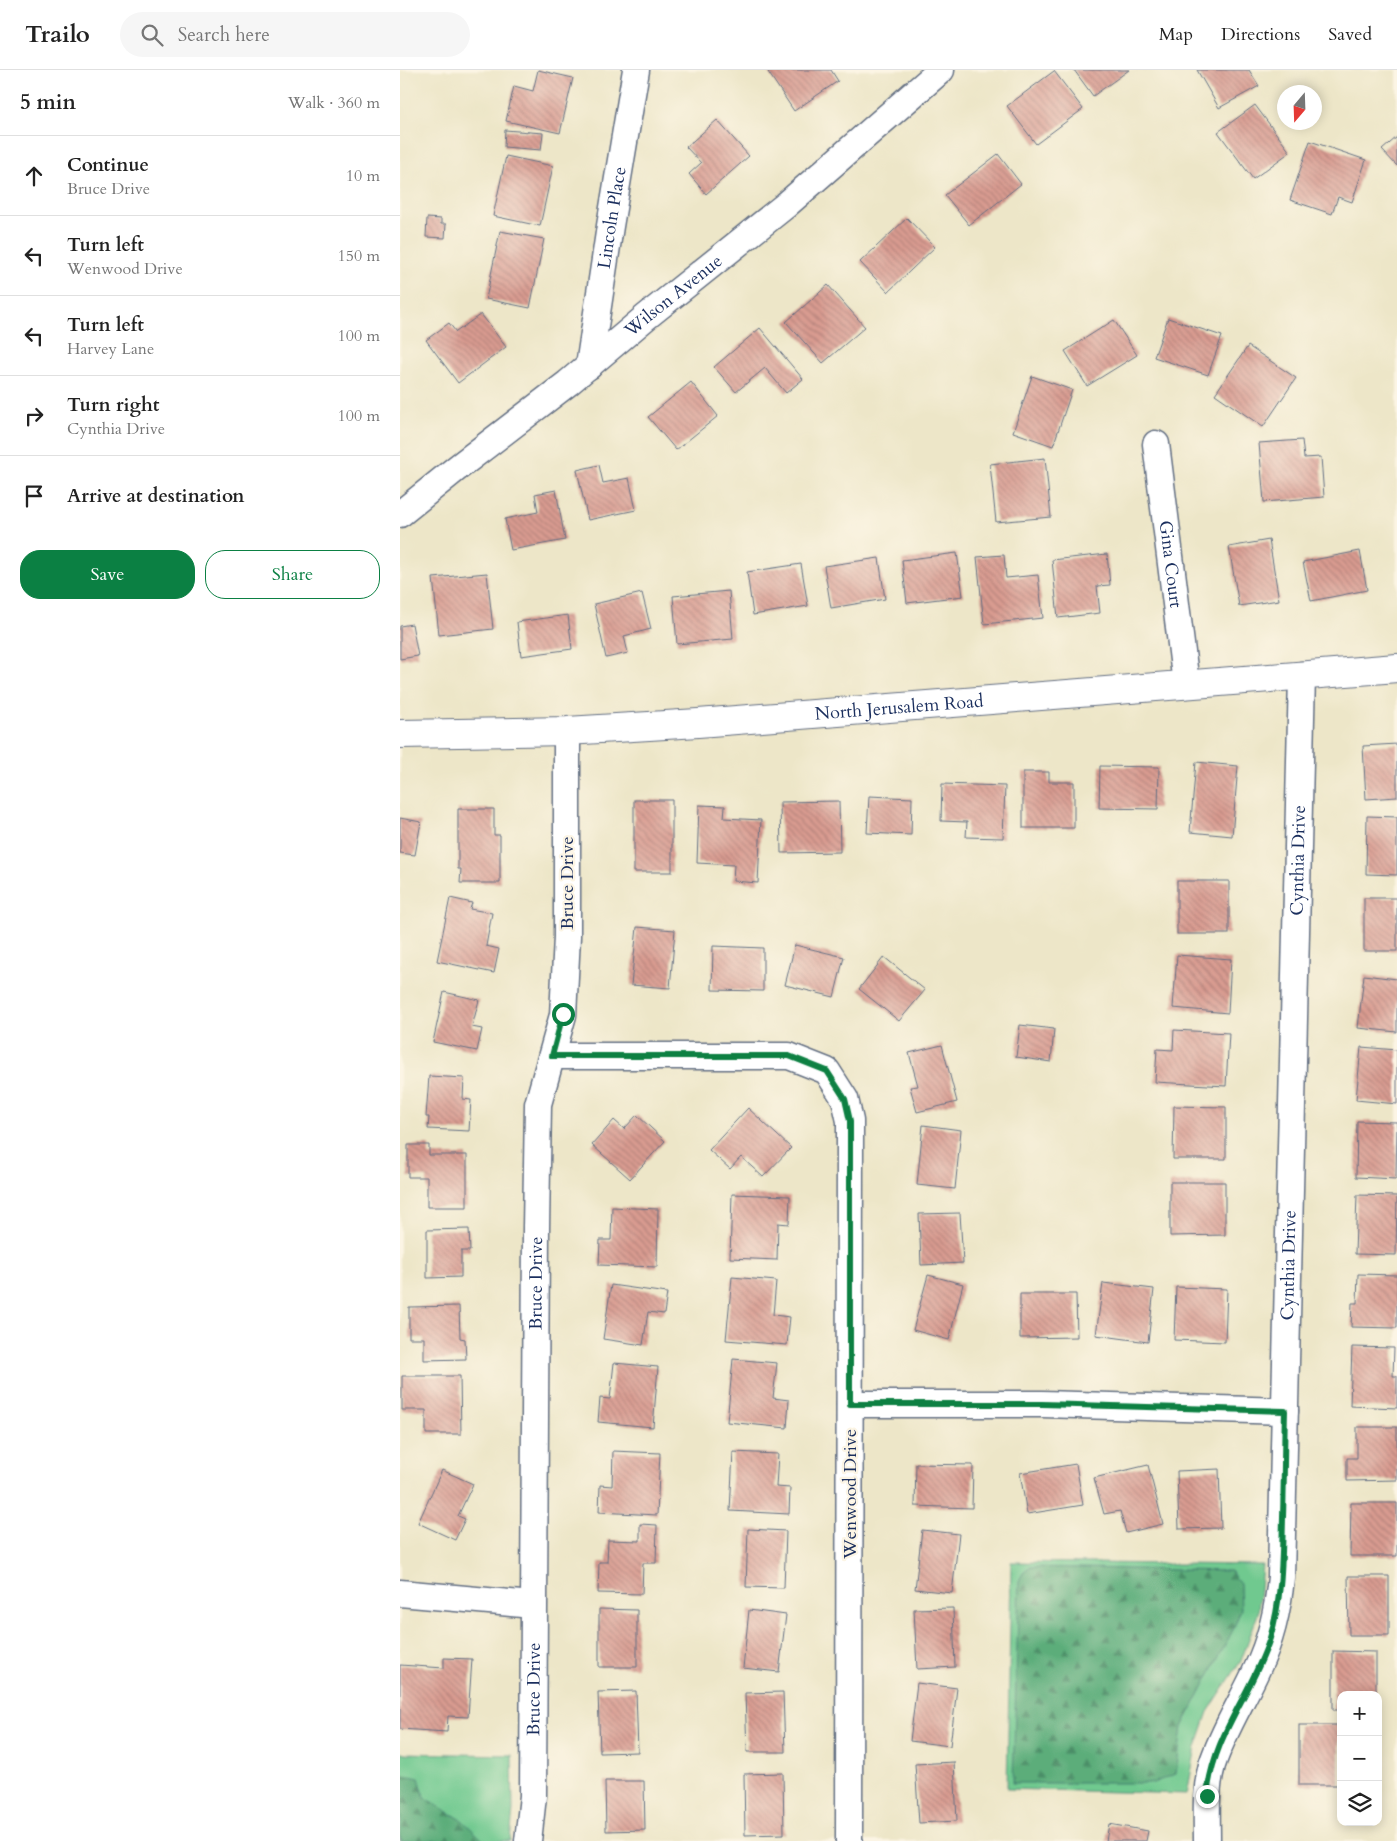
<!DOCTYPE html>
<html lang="en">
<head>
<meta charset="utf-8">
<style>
	:root { --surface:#fff; --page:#f6f6f6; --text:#222; --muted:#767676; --line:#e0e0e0; --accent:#0b8043 }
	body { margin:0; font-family:Cardo,serif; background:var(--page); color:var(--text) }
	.controls { position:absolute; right:15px; bottom:15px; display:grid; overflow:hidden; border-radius:10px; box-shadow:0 2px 12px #0003 }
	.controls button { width:45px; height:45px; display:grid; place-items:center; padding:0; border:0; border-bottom:1px solid var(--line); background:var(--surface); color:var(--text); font:25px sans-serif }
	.compass { position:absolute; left:877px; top:15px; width:45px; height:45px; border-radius:50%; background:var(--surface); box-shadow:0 2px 12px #0003; rotate:199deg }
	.stop { position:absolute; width:15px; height:15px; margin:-11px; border:4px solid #0b8043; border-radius:50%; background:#fff }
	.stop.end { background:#0b8043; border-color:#fff; box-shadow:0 1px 5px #0008 }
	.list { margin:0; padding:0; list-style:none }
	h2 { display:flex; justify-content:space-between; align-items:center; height:65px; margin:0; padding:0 20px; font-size:21px }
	h2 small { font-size:16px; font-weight:400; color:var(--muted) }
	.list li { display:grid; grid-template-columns:32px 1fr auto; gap:15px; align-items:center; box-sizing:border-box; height:80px; padding:0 20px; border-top:1px solid var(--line) }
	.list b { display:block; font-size:19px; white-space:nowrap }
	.list p { margin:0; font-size:16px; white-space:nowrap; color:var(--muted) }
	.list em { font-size:16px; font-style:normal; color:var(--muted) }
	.actions { display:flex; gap:10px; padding:15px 20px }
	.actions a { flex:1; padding:11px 0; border:1px solid var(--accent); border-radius:20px; text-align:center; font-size:18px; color:var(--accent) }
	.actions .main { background:var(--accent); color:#fff }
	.icon { flex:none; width:28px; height:28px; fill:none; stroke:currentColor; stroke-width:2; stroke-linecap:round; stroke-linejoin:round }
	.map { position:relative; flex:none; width:997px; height:1771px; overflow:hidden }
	header { display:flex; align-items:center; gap:30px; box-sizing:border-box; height:70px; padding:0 25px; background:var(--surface); border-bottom:1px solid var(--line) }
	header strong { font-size:24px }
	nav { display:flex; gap:28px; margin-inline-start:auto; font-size:18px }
	.search { width:350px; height:45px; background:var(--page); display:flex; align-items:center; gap:12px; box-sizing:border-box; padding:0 18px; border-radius:28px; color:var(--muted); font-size:19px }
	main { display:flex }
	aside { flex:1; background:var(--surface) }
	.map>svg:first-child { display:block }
	.green { fill:#70c98f; stroke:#467c76 }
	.forest { fill:url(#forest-firs); stroke:#3c6e6c }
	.building { fill:url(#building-back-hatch) }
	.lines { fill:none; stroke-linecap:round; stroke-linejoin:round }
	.minor-casing { stroke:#646f83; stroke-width:29 }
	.secondary-casing { stroke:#646f83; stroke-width:30 }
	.minor { stroke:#fff; stroke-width:26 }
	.secondary { stroke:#fff; stroke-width:28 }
	.route { stroke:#0b8043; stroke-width:6 }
	.labels { text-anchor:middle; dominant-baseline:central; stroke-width:4.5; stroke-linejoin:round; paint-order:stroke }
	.street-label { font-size:18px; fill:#1b2f5e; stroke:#fcf5e5 }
</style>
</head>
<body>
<header>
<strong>Trailo</strong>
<div class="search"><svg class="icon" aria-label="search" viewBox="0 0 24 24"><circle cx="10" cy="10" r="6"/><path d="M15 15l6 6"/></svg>Search here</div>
<nav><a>Map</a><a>Directions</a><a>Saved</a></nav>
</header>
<main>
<aside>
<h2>5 min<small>Walk · 360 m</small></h2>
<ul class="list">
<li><svg class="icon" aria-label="ahead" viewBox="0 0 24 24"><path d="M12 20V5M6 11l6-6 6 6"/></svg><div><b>Continue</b><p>Bruce Drive</p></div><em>10 m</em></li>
<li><svg class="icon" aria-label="left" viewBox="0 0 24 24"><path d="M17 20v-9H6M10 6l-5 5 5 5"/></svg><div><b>Turn left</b><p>Wenwood Drive</p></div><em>150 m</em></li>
<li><svg class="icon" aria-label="left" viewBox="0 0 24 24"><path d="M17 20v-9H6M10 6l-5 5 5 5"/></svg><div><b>Turn left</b><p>Harvey Lane</p></div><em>100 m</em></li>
<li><svg class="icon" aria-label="right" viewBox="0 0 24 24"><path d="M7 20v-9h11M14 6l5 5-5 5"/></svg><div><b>Turn right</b><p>Cynthia Drive</p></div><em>100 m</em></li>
<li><svg class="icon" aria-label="arrive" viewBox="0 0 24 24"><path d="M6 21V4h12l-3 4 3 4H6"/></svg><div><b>Arrive at destination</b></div></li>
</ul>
<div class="actions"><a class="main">Save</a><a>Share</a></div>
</aside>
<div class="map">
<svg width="997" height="1771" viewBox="0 0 997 1771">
	<defs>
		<pattern id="forest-firs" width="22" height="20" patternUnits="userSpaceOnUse" patternTransform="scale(1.25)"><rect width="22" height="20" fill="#5cad7a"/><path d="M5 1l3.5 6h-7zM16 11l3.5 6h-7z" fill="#4b8d67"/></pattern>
		<pattern id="building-back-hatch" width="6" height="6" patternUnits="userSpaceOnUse" patternTransform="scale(1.25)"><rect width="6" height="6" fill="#d99b90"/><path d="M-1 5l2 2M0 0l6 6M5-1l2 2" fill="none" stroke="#af7f79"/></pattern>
	</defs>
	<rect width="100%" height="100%" fill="#fcf5e5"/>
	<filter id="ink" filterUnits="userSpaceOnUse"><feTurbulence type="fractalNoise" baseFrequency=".02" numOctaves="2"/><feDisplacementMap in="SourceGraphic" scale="10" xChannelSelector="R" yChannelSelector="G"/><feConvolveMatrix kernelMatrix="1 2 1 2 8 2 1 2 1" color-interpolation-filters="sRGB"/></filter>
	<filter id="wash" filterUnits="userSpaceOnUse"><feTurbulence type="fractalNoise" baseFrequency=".0096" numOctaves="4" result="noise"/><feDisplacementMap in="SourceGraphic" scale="20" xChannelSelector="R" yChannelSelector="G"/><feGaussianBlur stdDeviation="1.12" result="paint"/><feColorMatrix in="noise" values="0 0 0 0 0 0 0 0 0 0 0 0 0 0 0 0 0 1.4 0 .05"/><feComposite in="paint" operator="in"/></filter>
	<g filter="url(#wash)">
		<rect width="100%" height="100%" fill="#ede6c8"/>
		<g class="green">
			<path d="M611 1492 862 1495 858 1544 841 1591 808 1642 796 1677 787 1724 607 1719Z"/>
			<path d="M0 1683 112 1685 113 1740 110 1771H0Z"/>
		</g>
		<g class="forest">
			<path d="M631 1497 830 1501 840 1513 841 1539 833 1560 782 1657 776 1704 753 1713H613L619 1511 623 1503Z"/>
			<path d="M0 1704 19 1708 25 1728 62 1750 84 1771H2L0 1767Z"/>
		</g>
		<g id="blocks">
			<g class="building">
				<path d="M138 0 173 8 160 63 106 51 114 16 133 21Z"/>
				<path d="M371 0H431L438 11 394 41 368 2Z"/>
				<path d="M674 0H729L693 26Z"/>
				<path d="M797 0H849L859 16 819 38Z"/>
				<path d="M654 1 683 39 636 74 607 36Z"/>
				<path d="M855 35 890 82 853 109 818 62Z"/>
				<path d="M317 50 349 86 306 124 289 104 301 93 286 77Z"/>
				<path d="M105 60 143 63 141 80 104 77Z"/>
				<path d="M997 67V96L982 80Z"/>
				<path d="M910 71 966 90 952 132 938 127 932 144 890 130Z"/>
				<path d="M598 84 621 114 569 155 545 125Z"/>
				<path d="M106 86 153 96 140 156 93 146Z"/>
				<path d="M27 148 41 149V154H46L45 168 26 167Z"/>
				<path d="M507 148 535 177 488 222 460 192Z"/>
				<path d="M100 161 144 169 130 238 86 229Z"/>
				<path d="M428 215 465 257 423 293 386 252Z"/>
				<path d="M81 244 106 277 58 313 26 270 49 253 56 262Z"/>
				<path d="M768 248 822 266 808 305 754 287Z"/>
				<path d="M714 250 737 285 687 316 665 281Z"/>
				<path d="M360 258 403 309 386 323 365 298 336 322 314 297Z"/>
				<path d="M848 276 896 308 863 357 815 324Z"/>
				<path d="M632 306 672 320 653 376 613 362Z"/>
				<path d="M291 312 318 346 276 380 248 347Z"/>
				<path d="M902 370 904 388 921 387 924 427 864 432 859 373Z"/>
				<path d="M645 388 651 447 596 452 590 394Z"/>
				<path d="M199 395 203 413 229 408 236 440 188 450 177 400Z"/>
				<path d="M156 420 165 470 111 480 105 449 138 442 135 424Z"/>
				<path d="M869 470 879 530 839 536 829 477Z"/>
				<path d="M960 481 967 520 911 531 903 492Z"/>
				<path d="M557 483 563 526 507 533 502 490Z"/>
				<path d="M707 484 710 515 697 516 700 543 658 548 652 490Z"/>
				<path d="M604 485 606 508 638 505 643 548 584 554 577 487Z"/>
				<path d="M479 488 485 529 431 538 424 496Z"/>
				<path d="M401 494 408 536 353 545 347 502Z"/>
				<path d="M87 503 93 559 39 565 33 508Z"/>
				<path d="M329 521 333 569 277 574 273 526Z"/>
				<path d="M242 523 251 559 224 566 228 583 206 588 194 534Z"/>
				<path d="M168 545 172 579 121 586 117 552Z"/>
				<path d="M12 554 18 586 0 589V556Z"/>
				<path d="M997 674V727L966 729 963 676Z"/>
				<path d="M796 692 838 696 832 766 790 762Z"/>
				<path d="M700 696 759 697 758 739 699 738Z"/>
				<path d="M623 702H649V712H674V758H623Z"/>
				<path d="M542 714 605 716 603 768 566 767 567 752 541 751Z"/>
				<path d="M469 726 512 728 511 765 467 763Z"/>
				<rect x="234" y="730" width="38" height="72"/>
				<path d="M439 731 440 782 381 783 380 732Z"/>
				<path d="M299 735 325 736 324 748 361 750 358 813 333 811 334 795 297 793Z"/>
				<path d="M58 739H94V765H100V813H60L61 799H58Z"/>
				<path d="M967 746 997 747V805L966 804Z"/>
				<path d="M0 748 21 752 15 785 0 783Z"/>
				<rect x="777" y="811" width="52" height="53"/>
				<path d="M50 828 72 833 70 839 92 843 86 876 99 879 94 903 37 891Z"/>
				<rect x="964" y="828" width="33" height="53"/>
				<path d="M237 857 275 860 270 918 231 915Z"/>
				<path d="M395 875 444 887 434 927 385 915Z"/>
				<path d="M313 876 363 878V921L312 920Z"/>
				<path d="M777 885 831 889 828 943 773 938Z"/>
				<path d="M484 887 525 920 499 951 459 919Z"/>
				<path d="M964 905 997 909V962L958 958Z"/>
				<path d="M44 922 79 930 72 957 82 959 77 981 33 972Z"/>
				<path d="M620 955 654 959 651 992 616 987Z"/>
				<path d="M774 960 829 963 826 1016 755 1012 757 979 773 980Z"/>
				<path d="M542 975 557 1032 517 1042 510 1017 518 1016 509 983Z"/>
				<path d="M961 977 997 980V1034L956 1030Z"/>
				<path d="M29 1006 64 1008 63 1029 71 1030 69 1061 28 1059 29 1047H26Z"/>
				<path d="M774 1036 826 1037V1089H773Z"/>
				<path d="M348 1038 391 1078 363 1107 341 1087 330 1099 309 1080Z"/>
				<path d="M237 1045 265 1071 230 1109 192 1075 214 1050 224 1059Z"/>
				<path d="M957 1051 997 1052 996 1109 956 1107Z"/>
				<path d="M523 1055 561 1060 555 1119 517 1115Z"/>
				<path d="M8 1075H29V1085H67V1137H27V1107H8Z"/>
				<path d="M770 1112H825V1165L770 1166Z"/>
				<path d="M332 1124 390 1126 389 1154 378 1153 377 1190 330 1188Z"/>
				<path d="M957 1125 997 1126 996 1185 955 1184Z"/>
				<path d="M212 1137 258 1139 257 1197 199 1195 200 1170H211Z"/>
				<path d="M560 1143 563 1193 521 1195 519 1144Z"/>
				<path d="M69 1159 70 1181H61V1207L27 1208V1160Z"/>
				<path d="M958 1204 997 1205V1258L951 1257 952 1233H957Z"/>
				<path d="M528 1205 563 1214 549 1270 513 1260Z"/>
				<path d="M332 1207 376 1211 373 1245 390 1247 387 1275 326 1270Z"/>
				<path d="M703 1213 754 1219 748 1272 696 1265Z"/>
				<path d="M211 1215 267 1223 264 1244 248 1242 243 1275 203 1269Z"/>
				<path d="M776 1217 827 1219 825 1272 774 1270Z"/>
				<path d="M620 1224H676L677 1267 620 1268Z"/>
				<path d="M59 1236 60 1268 65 1269 66 1289 24 1290V1268H9V1237Z"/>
				<path d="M952 1277 994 1278 993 1306H997V1338L950 1336Z"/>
				<path d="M333 1289 377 1293 373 1328 389 1330 387 1358 327 1352Z"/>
				<path d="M214 1293 258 1297 253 1357 198 1352 200 1328 210 1329Z"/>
				<path d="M2 1306H60L61 1364H26V1340H2Z"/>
				<path d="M957 1357H997V1410L947 1411V1388H957Z"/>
				<path d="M213 1381 260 1383 257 1445 199 1442 200 1415 212 1416Z"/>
				<path d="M333 1382 378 1384 376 1417 390 1418 389 1444 330 1441Z"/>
				<path d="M516 1394 573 1395 572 1438 515 1436Z"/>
				<path d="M676 1394 683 1435 627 1444 620 1403Z"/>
				<path d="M748 1395 763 1454 726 1463 720 1441 704 1444 694 1408Z"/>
				<path d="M819 1399 821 1458 779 1459 777 1401Z"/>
				<path d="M42 1400 73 1414 58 1446 65 1449 55 1470 18 1453Z"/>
				<path d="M951 1433H997V1486H950Z"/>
				<path d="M240 1454 257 1455 256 1493H243L242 1524 198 1523 199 1492H207L208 1470 240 1471Z"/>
				<path d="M348 1459 386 1461 384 1518 346 1517Z"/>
				<path d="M522 1460 559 1464 552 1523 515 1519Z"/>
				<path d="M948 1506H989V1565H949Z"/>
				<path d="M553 1538 555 1597 517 1599 514 1539Z"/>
				<path d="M199 1539 237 1540V1597H199Z"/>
				<path d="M349 1540 386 1545 379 1602 343 1598Z"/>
				<path d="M933 1581 976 1582V1625H941V1640H933Z"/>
				<path d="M44 1588 72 1589 68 1647 48 1646 47 1662 0 1659V1595L44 1598Z"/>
				<path d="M517 1613 557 1618 550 1676 510 1671Z"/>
				<path d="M236 1621 238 1682 200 1683 198 1622Z"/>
				<path d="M383 1622 385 1682H347L345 1623Z"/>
				<rect x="899" y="1655" width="40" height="60"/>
				<path d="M554 1692 557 1751 519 1753 515 1694Z"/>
				<path d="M383 1703 384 1764 345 1765 344 1704Z"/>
				<path d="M205 1711H244L245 1760 206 1761Z"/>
				<path d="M709 1754 748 1761 746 1771H706Z"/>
			</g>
		</g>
	</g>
	<g filter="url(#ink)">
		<use href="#blocks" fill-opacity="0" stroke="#646f83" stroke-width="1"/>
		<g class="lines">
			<g class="minor-casing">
				<g id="minor">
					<path id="s1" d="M189 296 210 156 236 0"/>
					<path id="s2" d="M756 374 786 614"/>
					<path id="s3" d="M0 444 57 398 168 313 246 247 386 135 541 0"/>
					<path d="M152 986H389L427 1001 445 1029 450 1051 449 1771"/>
					<path d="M450 1334H642L885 1341"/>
					<path d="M0 1523 133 1535"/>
					<path id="s4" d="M128 1771 133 1726 136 1158 138 1034 163 945 167 867V661"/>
					<path id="s5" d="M807 1771C807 1746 805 1720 812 1695 823 1661 842 1632 857 1599 871 1570 878 1540 881 1507L902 605"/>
				</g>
			</g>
			<g class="secondary-casing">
				<g id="secondary">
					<path id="s6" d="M0 664 167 661 298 653 997 598"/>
				</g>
			</g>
			<use href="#minor" class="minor"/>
			<use href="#secondary" class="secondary"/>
		</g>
	</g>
	<g class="lines" filter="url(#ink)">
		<path class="route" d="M163 944 152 986H389L427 1001 445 1029 450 1051V1334H642L885 1341C884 1376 884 1412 883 1447 882 1488 882 1529 870 1568 852 1624 813 1664 807 1726"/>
	</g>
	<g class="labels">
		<g class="street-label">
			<text stroke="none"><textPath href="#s1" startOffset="150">Lincoln Place</textPath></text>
			<text stroke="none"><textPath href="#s3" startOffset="350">Wilson Avenue</textPath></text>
			<text stroke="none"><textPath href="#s2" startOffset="121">Gina Court</textPath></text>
			<text stroke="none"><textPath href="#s6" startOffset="500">North Jerusalem Road</textPath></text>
			<text stroke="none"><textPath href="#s5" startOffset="995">Cynthia Drive</textPath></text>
			<text transform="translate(167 813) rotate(-90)">Bruce Drive</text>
			<text stroke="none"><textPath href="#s5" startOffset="590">Cynthia Drive</textPath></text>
			<text stroke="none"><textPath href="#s4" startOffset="558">Bruce Drive</textPath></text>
			<text transform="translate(450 1424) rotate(-90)">Wenwood Drive</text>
			<text stroke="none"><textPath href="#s4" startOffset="152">Bruce Drive</textPath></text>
		</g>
	</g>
</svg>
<div class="controls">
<button>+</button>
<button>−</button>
<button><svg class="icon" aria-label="layers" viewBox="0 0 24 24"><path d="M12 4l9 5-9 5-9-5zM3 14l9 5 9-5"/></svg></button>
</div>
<svg class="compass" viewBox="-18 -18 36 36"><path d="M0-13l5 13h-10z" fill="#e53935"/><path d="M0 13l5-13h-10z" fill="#767676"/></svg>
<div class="stop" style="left:163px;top:944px"></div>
<div class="stop end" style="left:807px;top:1726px"></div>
</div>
</main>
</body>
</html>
